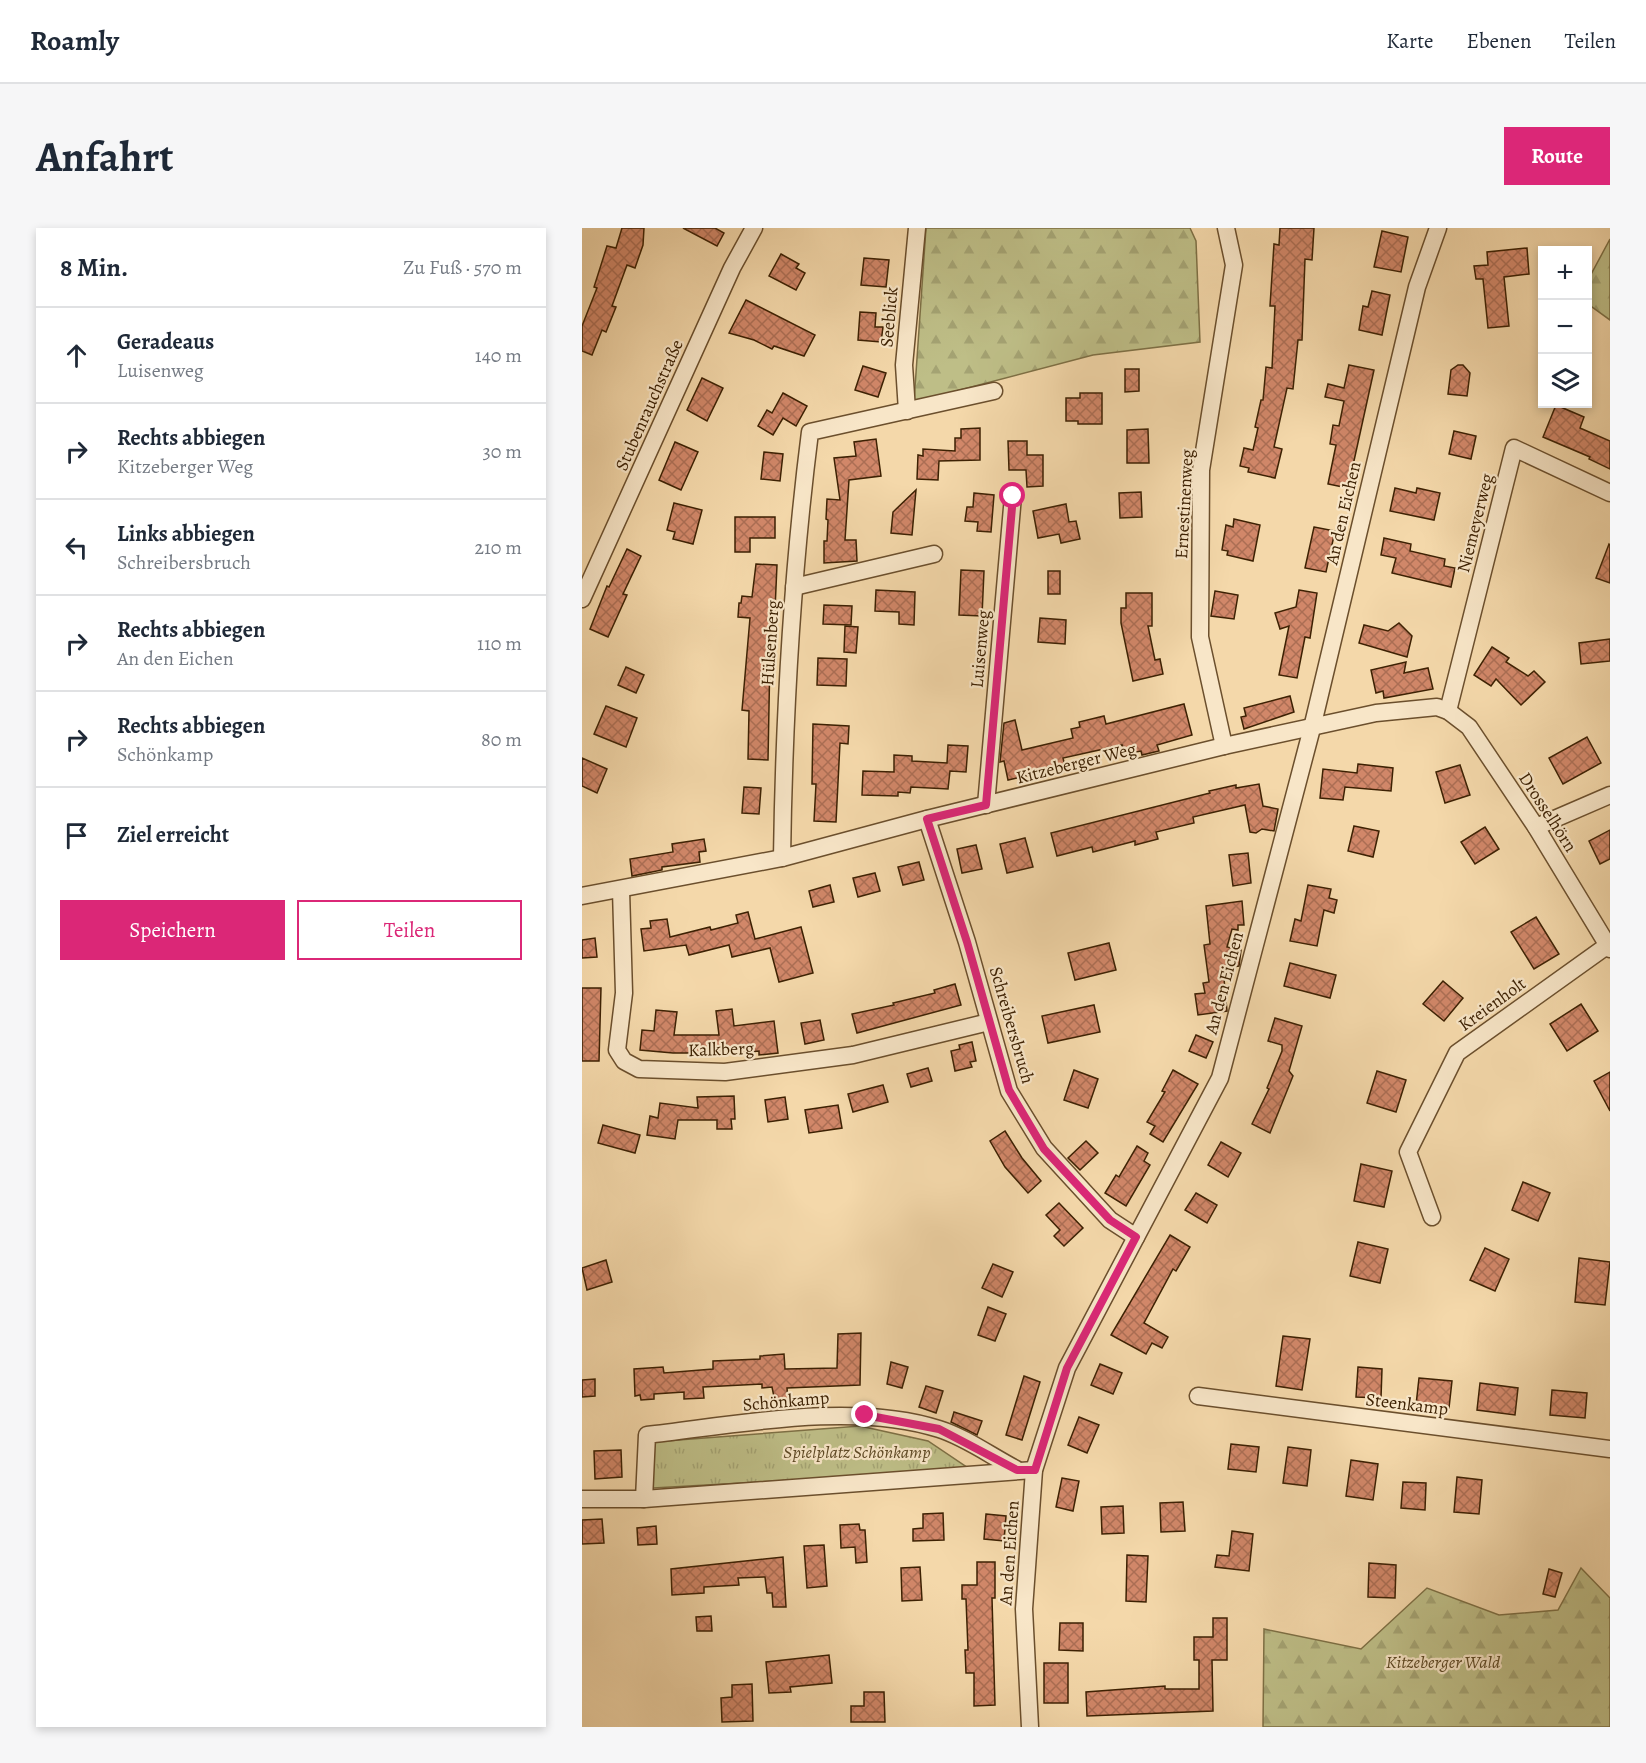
<!DOCTYPE html>
<html lang="de">
<head>
<meta charset="utf-8">
<style>
	:root { --surface:#fff; --page:#f6f6f7; --text:#1f2937; --muted:#747a83; --line:#e0e1e3; --accent:#db2777 }
	body { margin:0; font-family:Alegreya,serif; background:var(--page); color:var(--text) }
	.controls { position:absolute; right:18px; top:18px; display:grid; overflow:hidden; border-radius:0px; box-shadow:0 3px 9px #0003 }
	.controls button { width:54px; height:54px; display:grid; place-items:center; padding:0; border:0; border-bottom:2px solid var(--line); background:var(--surface); color:var(--text); font:30px sans-serif }
	.stop { position:absolute; width:18px; height:18px; margin:-14px; border:4px solid #db2777; border-radius:50%; background:#fff }
	.stop.end { background:#db2777; border-color:#fff; box-shadow:0 2px 6px #0008 }
	.list { margin:0; padding:0; list-style:none }
	h2 { display:flex; justify-content:space-between; align-items:center; height:78px; margin:0; padding:0 24px; font-size:26px }
	h2 small { font-size:20px; font-weight:400; color:var(--muted) }
	.list li { display:grid; grid-template-columns:39px 1fr auto; gap:18px; align-items:center; box-sizing:border-box; height:96px; padding:0 24px; border-top:2px solid var(--line) }
	.list b { display:block; font-size:22px; white-space:nowrap }
	.list p { margin:0; font-size:20px; white-space:nowrap; color:var(--muted) }
	.list em { font-size:20px; font-style:normal; color:var(--muted) }
	.actions { display:flex; gap:12px; padding:18px 24px }
	.actions a { flex:1; padding:14px 0; border:2px solid var(--accent); border-radius:0px; text-align:center; font-size:21px; color:var(--accent) }
	.actions .main { background:var(--accent); color:#fff }
	.icon { flex:none; width:33px; height:33px; fill:none; stroke:currentColor; stroke-width:2; stroke-linecap:round; stroke-linejoin:round }
	.map { position:relative; flex:none; width:1028px; height:1499px; overflow:hidden; border-radius:0px }
	header { display:flex; align-items:center; gap:36px; box-sizing:border-box; height:84px; padding:0 30px; background:var(--surface); border-bottom:2px solid var(--line) }
	header strong { font-size:28px }
	nav { display:flex; gap:33px; margin-inline-start:auto; font-size:21px }
	.intro { display:flex; align-items:center; justify-content:space-between; box-sizing:border-box; height:144px; padding:0 36px }
	h1 { margin:0; font-size:42px }
	.button { padding:15px 27px; border-radius:0px; background:var(--accent); color:#fff; font-size:21px; font-weight:700 }
	main { display:flex; gap:36px; padding:0 36px }
	aside { flex:1; background:var(--surface); border-radius:0px; box-shadow:0 3px 9px #0003 }
	.map>svg:first-child { display:block }
	.grass { fill:url(#grass-tufts); stroke:#7e7045; stroke-width:1.5 }
	.forest { fill:url(#forest-firs); stroke:#7e7045; stroke-width:1.5 }
	.building { fill:url(#building-cross-hatch); stroke:#3d2103; stroke-width:1.5 }
	.lines { fill:none; stroke-linecap:round; stroke-linejoin:round }
	.minor-casing { stroke:#6b4f2d; stroke-width:19 }
	.minor { stroke:#f8e6c8; stroke-width:16 }
	.route { stroke:#db2777; stroke-width:8 }
	.labels { text-anchor:middle; dominant-baseline:central; stroke-width:4.5; stroke-linejoin:round; paint-order:stroke }
	.street-label { font-size:18px; fill:#3d2103; stroke:#f8e6c8 }
	.park-label { font-size:18px; font-style:italic; fill:#5d4824; stroke:#f8e6c8 }
</style>
</head>
<body>
<header>
<strong>Roamly</strong>
<nav><a>Karte</a><a>Ebenen</a><a>Teilen</a></nav>
</header>
<div class="intro"><h1>Anfahrt</h1><a class="button">Route</a></div>
<main>
<aside>
<h2>8 Min.<small>Zu Fuß · 570 m</small></h2>
<ul class="list">
<li><svg class="icon" aria-label="ahead" viewBox="0 0 24 24"><path d="M12 20V5M6 11l6-6 6 6"/></svg><div><b>Geradeaus</b><p>Luisenweg</p></div><em>140 m</em></li>
<li><svg class="icon" aria-label="right" viewBox="0 0 24 24"><path d="M7 20v-9h11M14 6l5 5-5 5"/></svg><div><b>Rechts abbiegen</b><p>Kitzeberger Weg</p></div><em>30 m</em></li>
<li><svg class="icon" aria-label="left" viewBox="0 0 24 24"><path d="M17 20v-9H6M10 6l-5 5 5 5"/></svg><div><b>Links abbiegen</b><p>Schreibersbruch</p></div><em>210 m</em></li>
<li><svg class="icon" aria-label="right" viewBox="0 0 24 24"><path d="M7 20v-9h11M14 6l5 5-5 5"/></svg><div><b>Rechts abbiegen</b><p>An den Eichen</p></div><em>110 m</em></li>
<li><svg class="icon" aria-label="right" viewBox="0 0 24 24"><path d="M7 20v-9h11M14 6l5 5-5 5"/></svg><div><b>Rechts abbiegen</b><p>Schönkamp</p></div><em>80 m</em></li>
<li><svg class="icon" aria-label="arrive" viewBox="0 0 24 24"><path d="M6 21V4h12l-3 4 3 4H6"/></svg><div><b>Ziel erreicht</b></div></li>
</ul>
<div class="actions"><a class="main">Speichern</a><a>Teilen</a></div>
</aside>
<div class="map">
<svg width="1028" height="1499" viewBox="0 0 1028 1499">
	<defs>
		<pattern id="grass-tufts" width="24" height="20" patternUnits="userSpaceOnUse" patternTransform="scale(1.5)"><rect width="24" height="20" fill="#bebe87"/><path d="M3 7l-1-3M5 7V3M7 7l1-3M15 17l-1-3M17 17v-4M19 17l1-3" fill="none" stroke="#a4a373"/></pattern>
		<pattern id="forest-firs" width="22" height="20" patternUnits="userSpaceOnUse" patternTransform="scale(1.5)"><rect width="22" height="20" fill="#bebe87"/><path d="M5 1l3.5 6h-7zM16 11l3.5 6h-7z" fill="#a4a373"/></pattern>
		<pattern id="building-cross-hatch" width="8" height="8" patternUnits="userSpaceOnUse" patternTransform="scale(1.5)"><rect width="8" height="8" fill="#d18769"/><path d="M0 0l8 8M0 8l8-8" fill="none" stroke="#ab6e54"/></pattern>
	</defs>
	<rect width="100%" height="100%" fill="#f4d8aa"/>
	<filter id="stains"><feTurbulence type="fractalNoise" baseFrequency=".00333" numOctaves="4"/><feColorMatrix values="0 0 0 0 .2 0 0 0 0 .09 0 0 0 0 .02 0 0 0 .5 -.17"/></filter>
	<radialGradient id="worn" r=".72"><stop offset=".6" stop-color="#630" stop-opacity="0"/><stop offset="1" stop-color="#630" stop-opacity=".3"/></radialGradient>
	<path class="grass" d="M278 1198 346 1213 389 1242 71 1260 70 1214Z"/>
	<g class="forest">
		<path d="M344 0H608L614 13 618 114 511 127 332 174Z"/>
		<path d="M1028 11V92L1006 76V52Z"/>
		<path d="M999 1340 1028 1370V1499H681L682 1401 779 1421 845 1360 917 1387 976 1382Z"/>
	</g>
	<g class="building">
		<path d="M40 0H62L61 17 53 40 45 37 30 78 34 79 24 104 20 102 10 127 0 123V98L15 60 12 59 25 18 34 20Z"/>
		<path d="M101 0H133L142 5 135 18Z"/>
		<path d="M698 0H732L730 32 723 31 720 112H716L711 161 705 160 692 219 700 221 693 250 666 244 667 240 658 238 662 220 671 222 676 200 673 199 679 172H681L684 139 690 140 693 78H688L692 16 697 17Z"/>
		<path d="M800 3 826 9 819 44 792 39Z"/>
		<path d="M945 20 947 46 922 49 927 98 906 100 901 51H894L892 38 906 37 905 24Z"/>
		<path d="M199 26 217 36 214 40 223 45 214 62 187 48Z"/>
		<path d="M282 30 307 32 304 59 279 57Z"/>
		<path d="M790 63 808 67 800 107 777 102 781 78 786 79Z"/>
		<path d="M164 72 233 107 222 128 192 118 190 121 172 112 147 105Z"/>
		<path d="M278 84 294 85 293 99H301L299 114 276 112Z"/>
		<path d="M767 137 792 142 766 260 746 256 754 217 748 216 751 197 757 198 762 173 743 169 746 156 762 160Z"/>
		<path d="M876 137H881L888 145 885 168 866 166 869 142Z"/>
		<path d="M281 138 304 145 296 169 273 162Z"/>
		<path d="M543 141H557V163L543 164Z"/>
		<path d="M120 150 141 160 125 193 105 182Z"/>
		<path d="M201 165 225 178 214 198 201 190 191 207 176 198 185 182 190 185Z"/>
		<path d="M498 165H520V196H496V193H484V170H498Z"/>
		<path d="M974 177 1002 189 998 200 1028 213V241L1007 231 1008 229 961 209Z"/>
		<path d="M398 200V232L357 233 356 252 335 251 336 227 341 228V221L373 223V210H379V201Z"/>
		<path d="M566 201 567 235H545V202Z"/>
		<path d="M872 203 894 208 889 231 867 226Z"/>
		<path d="M294 211 299 248 267 252 263 312H274L275 333 242 335V313H245L246 292 244 291 245 271 258 272 252 230 274 228 272 214Z"/>
		<path d="M426 213H445V227H461V258L445 259 444 242H427Z"/>
		<path d="M93 214 116 224 99 262 77 252Z"/>
		<path d="M182 224 201 226 198 253 179 251Z"/>
		<path d="M813 260 834 265 835 260 858 265 852 292 808 283Z"/>
		<path d="M334 262 330 307 309 305 311 284Z"/>
		<path d="M559 264 560 289 538 290 537 265Z"/>
		<path d="M392 265 412 267 409 304 395 303 396 294 383 293 385 279H391Z"/>
		<path d="M92 275 120 282 111 316 91 311 93 304 85 302Z"/>
		<path d="M484 276 487 294 494 293 498 311 479 315 477 306 456 310 451 283Z"/>
		<path d="M153 289H193V310H168V324H153Z"/>
		<path d="M652 291 678 297 671 333 645 327 646 323 640 322 644 297 651 299Z"/>
		<path d="M732 299 753 303 744 344 723 340Z"/>
		<path d="M802 310 829 316 828 323 863 331 862 338 873 340 869 359 810 345 814 330 799 327Z"/>
		<path d="M1027 316 1028 317V355L1014 350Z"/>
		<path d="M45 321 59 328 41 366 45 367 26 409 8 401 25 358 27 359Z"/>
		<path d="M174 336 195 337 191 427H188L186 532 166 531 167 483 160 482 168 390 156 389 157 375H159L160 368 170 369Z"/>
		<path d="M379 342 402 343 400 388 377 387Z"/>
		<rect x="466" y="343" width="12" height="23"/>
		<path d="M294 362 333 364 332 397 317 396V384L293 383Z"/>
		<path d="M717 362 735 365 728 410 723 409 715 450 697 447 707 398 698 401 693 385 714 379Z"/>
		<path d="M633 363 656 367 652 391 629 388Z"/>
		<path d="M544 365H570V398H566L573 432 578 431 581 446 551 453 539 395V380H544Z"/>
		<path d="M242 377 270 378 269 397 241 396Z"/>
		<path d="M458 390 484 392 483 416 456 414Z"/>
		<path d="M817 395 830 408 825 429 777 415 782 397 806 403Z"/>
		<path d="M263 398 276 399 274 425 262 424Z"/>
		<path d="M1028 411V433L999 436 997 415Z"/>
		<path d="M910 419 927 430 924 434 946 448 952 443 963 454 939 477 914 451 909 458 892 447Z"/>
		<path d="M236 430 265 431 264 458 235 457Z"/>
		<path d="M824 434 822 445 846 440 851 461 802 470 801 463 794 465 789 442Z"/>
		<path d="M44 439 62 447 54 465 36 457Z"/>
		<path d="M708 468 712 484 662 501 659 489 664 488 662 480Z"/>
		<path d="M602 476 610 507 575 517 577 523 560 527 559 523 543 526 540 517 481 530 484 543 456 545 426 552 422 533 418 534 422 495 433 492 440 522 491 510 489 501 498 499 497 494 522 488 524 496Z"/>
		<path d="M24 478 55 490 44 519 12 506Z"/>
		<path d="M231 496 267 498 266 516 258 515 254 594 232 593 234 556H230Z"/>
		<path d="M1005 509 1019 535 981 556 967 530Z"/>
		<path d="M366 517 386 518 384 544 368 543 366 561 329 559 328 565 316 564V568L280 567 281 543 312 544V527L330 528V533L365 535Z"/>
		<path d="M0 530 25 541 15 565 0 558Z"/>
		<path d="M776 536 811 540 809 563 763 559 761 572 738 570 741 541 775 545Z"/>
		<path d="M878 537 888 567 863 575 854 544Z"/>
		<path d="M677 556 681 578 696 581 692 603 680 601 674 605 668 604 663 577 611 589 612 595 574 604 576 611 553 617V613L511 624 510 619 475 628 469 605 628 565 627 563 654 557V560Z"/>
		<path d="M162 559 179 560 177 586 160 585Z"/>
		<path d="M772 598 797 603 791 629 766 623Z"/>
		<path d="M903 599 917 621 893 636 879 614Z"/>
		<path d="M1028 602V631L1018 636 1007 613Z"/>
		<path d="M443 610 451 639 425 645 418 616Z"/>
		<path d="M122 611 124 623 117 624 118 634 80 639V642L50 648 48 631 91 624 90 616Z"/>
		<path d="M394 617 400 641 380 645 375 621Z"/>
		<path d="M666 625 669 655 651 658 647 627Z"/>
		<path d="M337 634 342 652 321 657 316 639Z"/>
		<path d="M293 645 298 663 276 669 271 650Z"/>
		<path d="M248 657 252 674 231 679 227 663Z"/>
		<path d="M726 657 749 661 747 670 755 672 752 685 742 682 735 718 708 713 713 691 719 693Z"/>
		<path d="M660 673 662 697H656V702L650 701 645 719 659 722 657 738 641 740 645 783 616 787 613 766 623 765 621 755 627 754 622 717 628 716 624 678Z"/>
		<path d="M166 684 173 711 219 699 231 745 197 754 188 720 150 729 147 717 107 727 104 717 62 723 59 701 69 700 68 693 85 691 88 709 128 699 129 702 156 695 154 687Z"/>
		<path d="M954 689 977 726 952 741 929 704Z"/>
		<path d="M13 710 15 729 0 730V712Z"/>
		<path d="M527 715 534 742 493 752 486 725Z"/>
		<path d="M708 735 754 747 748 770 702 758Z"/>
		<path d="M861 753 881 770 862 793 841 776Z"/>
		<path d="M373 756 379 777 275 805 270 786 312 777 311 775 353 765 352 762Z"/>
		<path d="M0 760H19L17 833H0Z"/>
		<path d="M999 776 1016 803 985 823 968 796Z"/>
		<path d="M512 777 518 804 466 815 460 788Z"/>
		<path d="M150 781 152 798 192 793 196 825 177 827V823L139 827V825H91L58 822 60 802 72 803 74 782 95 784 92 807H137L134 783Z"/>
		<path d="M693 790 720 798 707 843 711 848 688 905 670 896 687 861 685 860 700 823V817L686 813Z"/>
		<path d="M238 792 242 812 223 816 219 795Z"/>
		<path d="M614 807 631 814 624 830 607 823Z"/>
		<path d="M390 814 394 833 388 834 390 839 373 843 369 823 378 821 377 817Z"/>
		<path d="M346 840 350 853 329 859 325 846Z"/>
		<path d="M492 842 516 851 506 880 482 872Z"/>
		<path d="M591 842 616 856 581 914 568 906 573 898 565 894 583 864 580 863Z"/>
		<path d="M795 843 824 852 814 884 785 875Z"/>
		<path d="M1028 844V883L1012 853Z"/>
		<path d="M301 857 306 874 271 884 266 866Z"/>
		<path d="M152 868 153 891H149L150 901H135V892H96L93 911 65 907 68 888 76 890 78 875 116 880 115 869Z"/>
		<path d="M203 869 206 891 186 894 183 872Z"/>
		<path d="M256 877 260 900 227 905 223 882Z"/>
		<path d="M21 897 58 907 53 925 16 915Z"/>
		<path d="M423 903 440 930 459 953 446 965 423 939 408 913Z"/>
		<path d="M504 913 516 925 498 942 486 930Z"/>
		<path d="M639 914 659 925 646 949 626 937Z"/>
		<path d="M555 918 566 925 562 933 568 937 544 978 523 965 534 947 537 949Z"/>
		<path d="M779 936 810 943 802 979 772 973Z"/>
		<path d="M941 954 968 965 956 993 930 982Z"/>
		<path d="M614 965 635 977 625 995 603 982Z"/>
		<path d="M477 975 501 1000 482 1018 472 1008 478 1002 464 987Z"/>
		<path d="M588 1007 608 1019 594 1043 591 1041 562 1095 586 1109 580 1120 570 1115 564 1126 529 1107Z"/>
		<path d="M776 1014 806 1021 798 1055 768 1048Z"/>
		<path d="M903 1020 927 1031 913 1063 888 1052Z"/>
		<path d="M997 1030 1028 1034 1023 1077 993 1074Z"/>
		<path d="M24 1032 30 1054 5 1062 0 1040Z"/>
		<path d="M411 1036 431 1044 420 1069 400 1060Z"/>
		<path d="M406 1079 424 1086 413 1113 396 1107Z"/>
		<path d="M279 1105 278 1157 205 1160 206 1173 193 1174 190 1159 180 1160V1156L121 1159 122 1170 102 1171V1164L72 1166V1171L59 1172 58 1167 53 1168 52 1141 81 1139 82 1145 131 1141V1133L178 1131V1128L202 1126 203 1141 255 1140 256 1106Z"/>
		<path d="M701 1108 728 1111 720 1162 694 1158Z"/>
		<path d="M309 1134 326 1139 320 1160 305 1156Z"/>
		<path d="M518 1136 540 1145 531 1166 509 1157Z"/>
		<path d="M776 1139 800 1141 799 1170 774 1169Z"/>
		<path d="M442 1148 458 1154 440 1212 424 1207Z"/>
		<path d="M837 1150 870 1153 867 1180 834 1177Z"/>
		<path d="M13 1151V1168L0 1169V1152Z"/>
		<path d="M898 1155 936 1160 933 1187 895 1182Z"/>
		<path d="M344 1158 361 1163 354 1185 337 1179Z"/>
		<path d="M970 1162 1005 1165 1003 1190 968 1187Z"/>
		<path d="M372 1184 400 1193 395 1207 369 1194Z"/>
		<path d="M497 1189 517 1197 505 1225 486 1217Z"/>
		<path d="M649 1216 677 1219 674 1244 646 1241Z"/>
		<path d="M706 1219 729 1222 725 1258 701 1255Z"/>
		<path d="M39 1222 40 1249 13 1251 12 1223Z"/>
		<path d="M769 1232 796 1236 791 1272 764 1268Z"/>
		<path d="M875 1249 900 1252 897 1286 872 1284Z"/>
		<path d="M480 1250 497 1253 491 1283 474 1279Z"/>
		<path d="M821 1254 844 1255 843 1282 819 1280Z"/>
		<path d="M601 1274 603 1303 579 1304 578 1275Z"/>
		<path d="M541 1278 542 1305 520 1306 519 1279Z"/>
		<path d="M361 1285 362 1312 331 1313V1301L341 1300V1286Z"/>
		<path d="M404 1286 424 1288 422 1313 402 1311Z"/>
		<path d="M20 1291 22 1315 0 1316V1292Z"/>
		<path d="M277 1296 278 1302H283L285 1334 274 1335 273 1319 259 1320 258 1297Z"/>
		<path d="M74 1298 75 1316 56 1317 55 1300Z"/>
		<path d="M650 1303 671 1306 667 1343 633 1339 635 1327 647 1328Z"/>
		<path d="M242 1317 245 1358 225 1360 222 1318Z"/>
		<path d="M545 1327 566 1328 564 1374 544 1373Z"/>
		<path d="M201 1329 204 1379H191L190 1365H185L183 1349 156 1350 157 1357 122 1359V1365L90 1367 89 1341Z"/>
		<path d="M395 1334H413V1370H410L413 1477 392 1478V1445H384L383 1422H386L384 1371H380V1357H395Z"/>
		<path d="M787 1335 814 1337 813 1370 786 1369Z"/>
		<path d="M338 1339 340 1372 320 1373 319 1340Z"/>
		<path d="M967 1341 980 1345 973 1369 961 1366Z"/>
		<path d="M129 1388 130 1403H115L114 1389Z"/>
		<path d="M631 1390H645V1432H630L631 1483 505 1488 504 1464 583 1458V1461H617V1432H612V1409H631Z"/>
		<path d="M478 1395H501V1423L477 1422Z"/>
		<path d="M247 1427 250 1455 208 1459 209 1464 187 1465 184 1434Z"/>
		<rect x="462" y="1435" width="24" height="40"/>
		<path d="M170 1456 171 1493 140 1494 139 1470 150 1469V1457Z"/>
		<path d="M282 1464H302L303 1494H269V1478H282Z"/>
	</g>
	<g class="lines">
		<g class="minor-casing">
			<g id="minor">
				<path d="M325 183 322 137 335 0"/>
				<path d="M212 359 352 326"/>
				<path d="M0 371 150 40 172 0"/>
				<path d="M866 483 932 220 1028 265"/>
				<path d="M642 518 618 409 619 242 652 37 644 0"/>
				<path d="M404 577 431 268"/>
				<path d="M345 591 385 714 427 863 462 920 528 992 554 1009"/>
				<path d="M954 599 1028 567"/>
				<path d="M200 630C202 487 210 346 228 204L412 163"/>
				<path d="M39 662 42 765 35 822 42 833 57 841 143 844 271 827 407 794"/>
				<path d="M0 668 200 630 345 591 642 518 794 485 855 479 866 483 887 499 954 599 1028 721"/>
				<path d="M850 989 826 924 875 825 1026 717"/>
				<path d="M616 1168 1028 1221"/>
				<path d="M0 1271H62L452 1242"/>
				<path d="M62 1271 65 1207C153 1197 271 1173 357 1201 383 1209 409 1228 434 1241"/>
				<path d="M448 1499 442 1381 452 1242 485 1140 638 850 730 500 835 59 856 0"/>
			</g>
		</g>
		<use href="#minor" class="minor"/>
	</g>
	<g class="lines">
		<path class="route" d="M283 1187 357 1201 435 1242H453L485 1140 554 1009 528 992 462 921 427 862 385 714 345 591 404 577 431 268"/>
	</g>
	<g class="labels">
		<g class="street-label">
			<text transform="translate(307 89) rotate(-85)">Seeblick</text>
			<text transform="translate(67 177) rotate(-66)">Stubenrauchstraße</text>
			<text transform="translate(602 276) rotate(-87)">Ernestinenweg</text>
			<text transform="translate(761 285) rotate(-77)">An den Eichen</text>
			<text transform="translate(893 295) rotate(-76)">Niemeyerweg</text>
			<text transform="translate(188 415) rotate(-86)">Hülsenberg</text>
			<text transform="translate(398 421) rotate(-85)">Luisenweg</text>
			<text transform="translate(494 535) rotate(-14)">Kitzeberger Weg</text>
			<text transform="translate(966 584) rotate(57)">Drosselhörn</text>
			<text transform="translate(642 755) rotate(-75)">An den Eichen</text>
			<text transform="translate(910 776) rotate(-36)">Kreienholt</text>
			<text transform="translate(430 797) rotate(74)">Schreibersbruch</text>
			<text transform="translate(139 821) rotate(-2)">Kalkberg</text>
			<text transform="translate(204 1173) rotate(-5)">Schönkamp</text>
			<text transform="translate(825 1176) rotate(7)">Steenkamp</text>
			<text transform="translate(427 1325) rotate(-86)">An den Eichen</text>
		</g>
		<g class="park-label">
			<text x="275" y="1224">Spielplatz Schönkamp</text>
			<text x="861" y="1434">Kitzeberger Wald</text>
		</g>
	</g>
	<rect width="100%" height="100%" filter="url(#stains)"/>
	<rect width="100%" height="100%" fill="url(#worn)"/>
</svg>
<div class="controls">
<button>+</button>
<button>−</button>
<button><svg class="icon" aria-label="layers" viewBox="0 0 24 24"><path d="M12 4l9 5-9 5-9-5zM3 14l9 5 9-5"/></svg></button>
</div>
<div class="stop" style="left:431px;top:268px"></div>
<div class="stop end" style="left:283px;top:1187px"></div>
</div>
</main>
</body>
</html>
